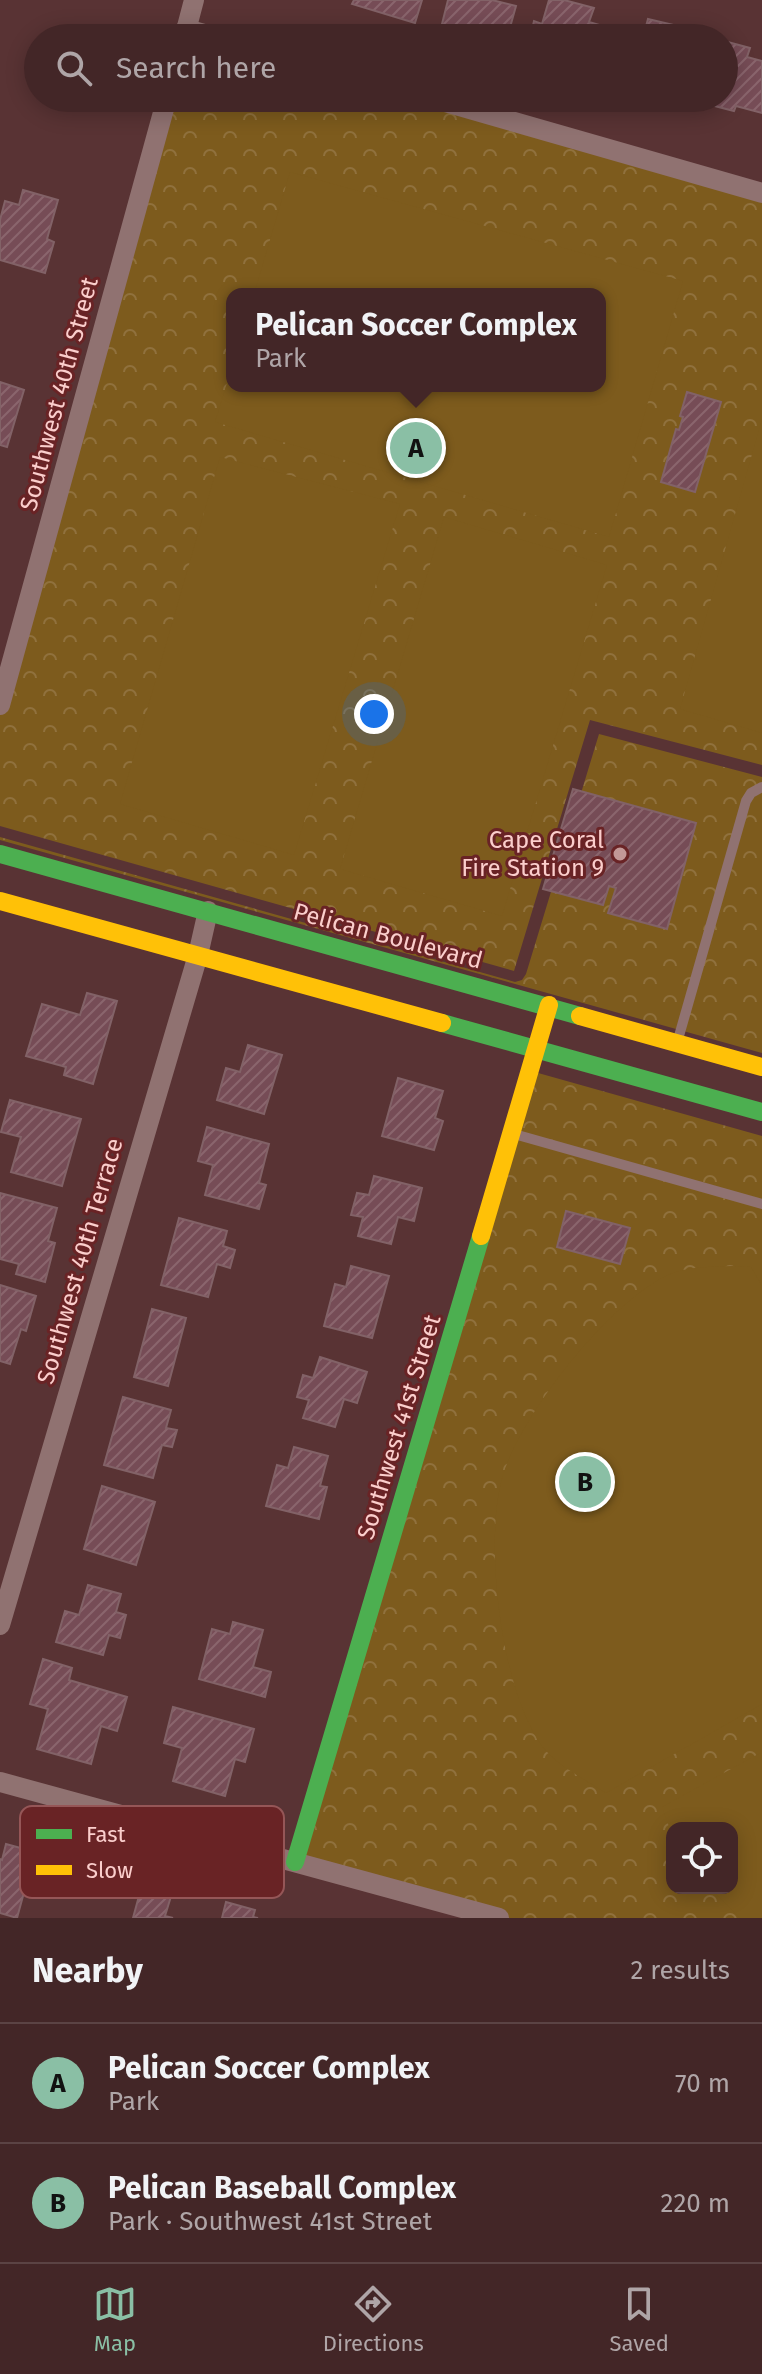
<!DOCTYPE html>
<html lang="en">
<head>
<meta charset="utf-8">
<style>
	:root { --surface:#432627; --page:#4d3233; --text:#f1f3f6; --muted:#afa5a7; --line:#5b4344; --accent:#8abfa5 }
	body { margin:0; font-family:"Fira Sans",sans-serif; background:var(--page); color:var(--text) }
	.controls { position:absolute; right:24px; bottom:24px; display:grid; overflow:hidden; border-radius:16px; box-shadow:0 4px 20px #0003 }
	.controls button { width:72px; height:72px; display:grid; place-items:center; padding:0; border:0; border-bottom:2px solid var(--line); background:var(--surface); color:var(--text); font:40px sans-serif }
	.you { position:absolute; left:374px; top:714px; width:28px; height:28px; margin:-20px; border:6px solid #fff; border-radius:50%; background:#1a73e8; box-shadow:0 0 0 12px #1a73e833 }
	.badge { display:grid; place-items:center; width:52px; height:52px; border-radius:50%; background:var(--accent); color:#111; font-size:26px; font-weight:700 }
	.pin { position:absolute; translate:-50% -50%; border:4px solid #fff; box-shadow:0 2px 8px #0006 }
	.popup { position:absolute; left:226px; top:288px; width:380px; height:104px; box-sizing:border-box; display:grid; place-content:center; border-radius:16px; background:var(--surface); filter:drop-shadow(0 2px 6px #0005); font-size:26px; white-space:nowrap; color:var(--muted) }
	.popup b { font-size:30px; color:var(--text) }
	.popup::after { content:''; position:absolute; left:50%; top:100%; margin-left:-16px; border:16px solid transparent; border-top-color:var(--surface) }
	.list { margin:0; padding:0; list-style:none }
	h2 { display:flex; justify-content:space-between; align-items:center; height:104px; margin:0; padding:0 32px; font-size:34px }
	h2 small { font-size:26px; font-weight:400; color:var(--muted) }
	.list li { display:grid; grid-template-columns:52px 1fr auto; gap:24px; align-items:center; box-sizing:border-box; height:120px; padding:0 32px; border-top:2px solid var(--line) }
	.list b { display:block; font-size:30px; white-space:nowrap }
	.list p { margin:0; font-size:26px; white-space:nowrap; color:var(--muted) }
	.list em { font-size:26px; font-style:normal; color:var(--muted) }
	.icon { flex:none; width:44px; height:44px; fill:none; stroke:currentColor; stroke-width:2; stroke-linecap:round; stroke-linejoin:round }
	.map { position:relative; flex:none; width:762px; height:1918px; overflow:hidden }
	.search { position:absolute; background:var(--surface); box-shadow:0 4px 20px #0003; left:24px; right:24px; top:24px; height:88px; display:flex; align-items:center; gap:20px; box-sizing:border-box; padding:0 28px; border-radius:44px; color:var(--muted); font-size:30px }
	.sheet { height:344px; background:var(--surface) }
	nav { display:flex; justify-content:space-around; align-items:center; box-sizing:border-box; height:112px; border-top:2px solid var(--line); background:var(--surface); font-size:22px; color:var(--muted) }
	nav a { display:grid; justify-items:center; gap:4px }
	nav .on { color:var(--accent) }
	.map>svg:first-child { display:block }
	.park { fill:url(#park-crowns); fill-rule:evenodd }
	.pitch { fill:#7d5b1d }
	.building { fill:url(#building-hatch); stroke:#826267; stroke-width:2 }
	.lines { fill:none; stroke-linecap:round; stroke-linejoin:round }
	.lane { stroke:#907271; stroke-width:10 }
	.street { stroke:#907271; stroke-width:20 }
	.fast { stroke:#4caf50; stroke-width:18 }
	.slow { stroke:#ffc107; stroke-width:18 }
	.poi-dot { fill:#c29897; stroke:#692325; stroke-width:3 }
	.labels { text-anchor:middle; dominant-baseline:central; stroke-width:6; stroke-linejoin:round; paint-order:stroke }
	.street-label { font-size:24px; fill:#fbcecc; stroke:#692325 }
	.poi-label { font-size:24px; fill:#fbcecc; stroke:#692325; text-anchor:end }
	.key { fill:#692325; stroke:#955657; stroke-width:2 }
	.key-label { font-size:22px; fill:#fbcecc }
</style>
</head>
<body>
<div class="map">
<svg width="762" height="1918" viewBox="0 0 762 1918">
	<defs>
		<pattern id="park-crowns" width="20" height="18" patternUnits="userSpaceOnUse" patternTransform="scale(2)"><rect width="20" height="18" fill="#7d5b1d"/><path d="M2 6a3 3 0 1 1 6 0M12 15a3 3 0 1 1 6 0" fill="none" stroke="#90713d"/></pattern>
		<pattern id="building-hatch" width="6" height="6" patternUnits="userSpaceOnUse" patternTransform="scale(2)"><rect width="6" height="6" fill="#764c56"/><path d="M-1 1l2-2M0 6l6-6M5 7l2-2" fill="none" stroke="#8a656d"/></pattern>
	</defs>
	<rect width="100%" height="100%" fill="#593334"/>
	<g class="park">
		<path d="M167 98H430L762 192V765L590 720 514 971 0 826V705ZM232 294H600V386H232Z"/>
		<path d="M599 734 762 777V1053L0 840V837L515 982 522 980 526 974Z"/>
		<path d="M531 1071 762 1136V1918H499L295 1862ZM672 1828H732V1888H672Z"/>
	</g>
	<g class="pitch">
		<path d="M290 172 683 281 609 537 215 422 232 367V386H600V294H254Z"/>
		<path d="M762 419V733L680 709Z"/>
		<path d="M220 457 400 504 294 855 120 804Z"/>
		<path d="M444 517 607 565 502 916 340 869Z"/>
		<path d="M732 1266 751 1267 762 1286V1704L606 1793C586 1780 557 1766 542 1746 501 1690 483 1541 503 1475 523 1412 607 1305 666 1276 686 1266 710 1267 732 1266Z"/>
		<path d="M762 1752V1918H740L710 1888H732V1828H672V1835L662 1807Z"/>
	</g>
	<g class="building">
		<path d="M354 0H422L415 23 352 4Z"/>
		<path d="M448 0H492L516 6 507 38H492L442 24Z"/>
		<path d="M549 0H564L594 8 589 22 606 27 603 38H530L534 21 542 24Z"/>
		<path d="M648 19 682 27 680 38H624L625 33 643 38Z"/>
		<path d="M724 41 750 48 747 57 762 61V113L736 106 734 111 699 102 700 98H724Z"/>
		<path d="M23 190 58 200 47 239 54 242 45 273 0 260V220L5 201 19 205Z"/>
		<path d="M0 382 24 390 7 447 0 445Z"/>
		<path d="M687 392 721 402 695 492 661 482 676 429 679 430 683 417 680 416Z"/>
		<path d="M573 789 696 823 667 929 608 913 616 888 609 886 603 905 543 889Z"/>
		<path d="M87 993 117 1001 93 1084 64 1075 66 1067 26 1056 42 1004 80 1015Z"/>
		<path d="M248 1045 282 1055 264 1114 217 1100 226 1068 240 1072Z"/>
		<path d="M398 1078 443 1091 435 1118 443 1121 434 1150 382 1136Z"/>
		<path d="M10 1100 81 1119 62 1186 11 1172 21 1137 1 1132Z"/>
		<path d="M207 1127 269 1144 259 1183 266 1185 259 1209 205 1195 213 1165 198 1161Z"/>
		<path d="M374 1176 422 1188 414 1221 398 1217 391 1244 358 1236 363 1217 351 1215 357 1193 369 1195Z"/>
		<path d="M0 1193 57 1208 48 1241 55 1243 45 1282 16 1274 19 1264 0 1259Z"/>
		<path d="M566 1211 630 1228 620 1264 557 1247Z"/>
		<path d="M179 1218 227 1231 223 1246 235 1250 230 1268 217 1264 208 1297 161 1285Z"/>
		<path d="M351 1266 389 1276 372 1338 324 1326 335 1284 346 1287Z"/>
		<path d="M0 1285 36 1296 26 1331 21 1329 10 1364 0 1361Z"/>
		<path d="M152 1309 186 1318 168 1386 134 1377Z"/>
		<path d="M320 1357 367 1372 357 1403 344 1399 335 1427 303 1418 309 1400 297 1397 303 1375 313 1378Z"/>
		<path d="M123 1397 171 1410 166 1428 177 1430 172 1447 162 1445 153 1478 104 1465Z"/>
		<path d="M294 1447 328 1456 320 1486 327 1487 319 1519 266 1506 277 1465 288 1468Z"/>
		<path d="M102 1486 155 1502 136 1565 84 1549Z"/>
		<path d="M88 1585 121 1594 116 1612 126 1615 120 1638 109 1635 103 1655 56 1642 65 1611 79 1615Z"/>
		<path d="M233 1622 263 1630 253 1667 271 1672 265 1697 199 1679 212 1629 230 1634Z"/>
		<path d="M43 1659 72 1668 69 1680 127 1697 117 1731 101 1726 91 1764 37 1749 48 1709 30 1704Z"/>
		<path d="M173 1707 254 1729 245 1762 235 1759 225 1796 173 1781 182 1748 164 1743Z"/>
		<path d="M6 1844 35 1852 17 1918 0 1913V1859L2 1860Z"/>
		<path d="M142 1885 172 1893 165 1916 173 1918H133Z"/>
		<path d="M226 1902 255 1910 253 1917 258 1918H222Z"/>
	</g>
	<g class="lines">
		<g class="lane">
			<path d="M677 1043 746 801 751 793 762 787"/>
			<path d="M514 1134 762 1204"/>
		</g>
		<g class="street">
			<path d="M186 29 218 38"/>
			<path d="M184 38 194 0"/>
			<path d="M431 98 762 193"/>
			<path d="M0 705 167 98"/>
			<path d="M0 1625 198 955 208 911"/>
			<path d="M0 1782 499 1918"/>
		</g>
		<g class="fast">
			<path d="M0 854 580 1016"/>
			<path d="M442 1023 762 1112"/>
			<path d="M295 1862 481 1236"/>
		</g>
		<g class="slow">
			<path d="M0 901 442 1023"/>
			<path d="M580 1016 762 1067"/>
			<path d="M481 1236 549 1005"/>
		</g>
	</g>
	<circle class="poi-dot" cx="620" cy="854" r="8"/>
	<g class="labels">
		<g class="street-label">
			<text transform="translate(59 394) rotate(-75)">Southwest 40th Street</text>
			<text transform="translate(388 936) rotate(15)">Pelican Boulevard</text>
			<text transform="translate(80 1261) rotate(-74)">Southwest 40th Terrace</text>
			<text transform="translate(399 1427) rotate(-73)">Southwest 41st Street</text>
		</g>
		<g class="poi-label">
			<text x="604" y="840">Cape Coral<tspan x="604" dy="28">Fire Station 9</tspan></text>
		</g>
	</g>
	<rect x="20" y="1806" width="264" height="92" rx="12" class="key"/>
	<rect x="36" y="1829" width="36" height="10" fill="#4caf50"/>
	<rect x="36" y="1865" width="36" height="10" fill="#ffc107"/>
	<g class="key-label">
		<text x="86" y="1842">Fast</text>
		<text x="86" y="1878">Slow</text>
	</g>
</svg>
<div class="controls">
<button><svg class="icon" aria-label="locate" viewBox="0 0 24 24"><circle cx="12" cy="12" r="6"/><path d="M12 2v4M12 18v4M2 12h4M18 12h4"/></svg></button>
</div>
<div class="you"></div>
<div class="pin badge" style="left:416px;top:448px">A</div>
<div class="popup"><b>Pelican Soccer Complex</b>Park</div>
<div class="pin badge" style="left:585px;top:1482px">B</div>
<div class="search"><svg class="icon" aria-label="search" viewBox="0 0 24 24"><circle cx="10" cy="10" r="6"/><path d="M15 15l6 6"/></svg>Search here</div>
</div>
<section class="sheet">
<h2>Nearby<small>2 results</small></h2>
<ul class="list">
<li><span class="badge">A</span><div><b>Pelican Soccer Complex</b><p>Park</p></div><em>70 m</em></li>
<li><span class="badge">B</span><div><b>Pelican Baseball Complex</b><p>Park · Southwest 41st Street</p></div><em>220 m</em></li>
</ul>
</section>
<nav>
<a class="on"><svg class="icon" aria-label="map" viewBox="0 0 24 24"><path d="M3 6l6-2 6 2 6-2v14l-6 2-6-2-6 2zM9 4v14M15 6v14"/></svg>Map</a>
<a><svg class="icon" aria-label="directions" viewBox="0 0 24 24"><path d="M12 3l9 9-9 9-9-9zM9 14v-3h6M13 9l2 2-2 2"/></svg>Directions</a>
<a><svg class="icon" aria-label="saved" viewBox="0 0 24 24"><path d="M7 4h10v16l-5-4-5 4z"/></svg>Saved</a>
</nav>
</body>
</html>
